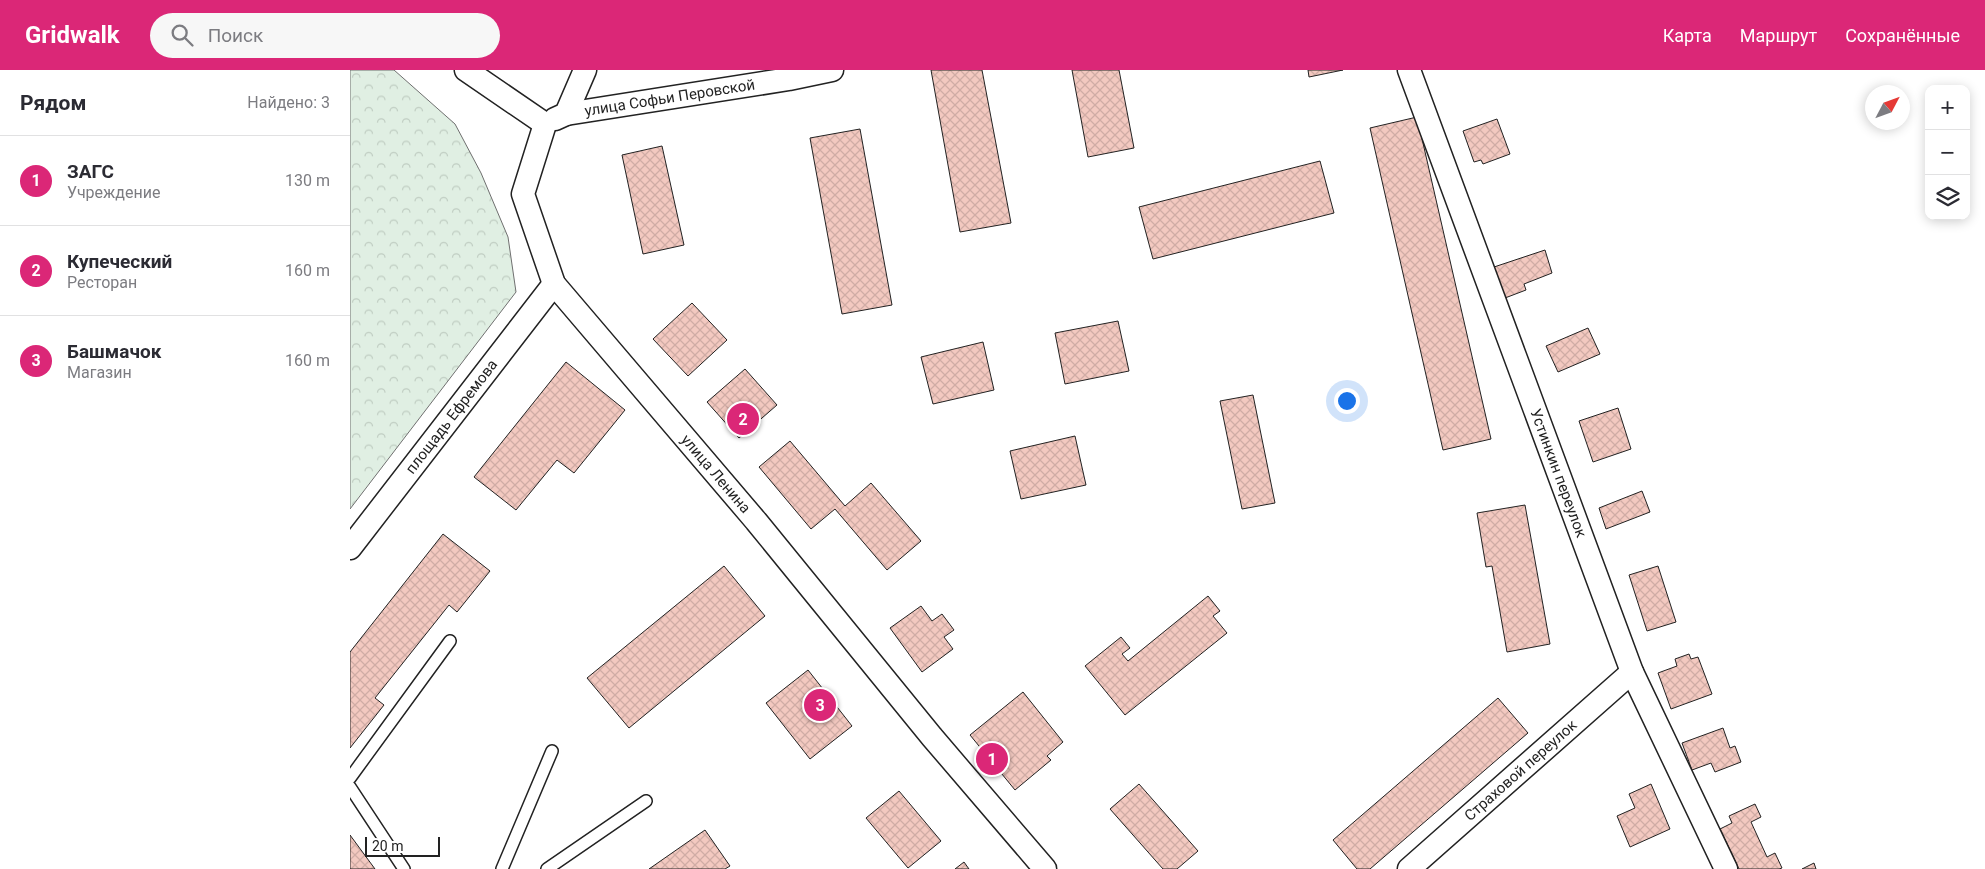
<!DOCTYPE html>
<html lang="ru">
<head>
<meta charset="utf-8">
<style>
	:root { --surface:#fff; --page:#f7f7f7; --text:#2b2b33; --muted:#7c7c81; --line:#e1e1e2; --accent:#db2777 }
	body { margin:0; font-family:Roboto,sans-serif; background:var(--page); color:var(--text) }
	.controls { position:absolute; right:15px; top:15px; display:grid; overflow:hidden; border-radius:10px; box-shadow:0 2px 12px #0003 }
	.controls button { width:45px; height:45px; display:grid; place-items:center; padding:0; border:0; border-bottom:1px solid var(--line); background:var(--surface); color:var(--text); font:25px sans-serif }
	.compass { position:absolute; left:1515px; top:15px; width:45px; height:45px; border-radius:50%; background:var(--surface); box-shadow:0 2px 12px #0003; rotate:49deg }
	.scale { position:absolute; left:15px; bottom:12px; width:75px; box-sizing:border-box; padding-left:5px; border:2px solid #222; border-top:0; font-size:14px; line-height:18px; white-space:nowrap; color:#222; -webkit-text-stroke:4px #fff; paint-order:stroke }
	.you { position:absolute; left:996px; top:330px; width:18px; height:18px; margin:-12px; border:4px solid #fff; border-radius:50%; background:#1a73e8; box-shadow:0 0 0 8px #1a73e833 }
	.badge { display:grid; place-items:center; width:32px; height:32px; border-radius:50%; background:var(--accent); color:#fff; font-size:16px; font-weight:700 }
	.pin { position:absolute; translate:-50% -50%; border:2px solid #fff; box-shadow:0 1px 5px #0006 }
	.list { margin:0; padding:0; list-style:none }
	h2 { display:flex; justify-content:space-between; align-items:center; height:65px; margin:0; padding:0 20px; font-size:21px }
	h2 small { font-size:16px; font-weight:400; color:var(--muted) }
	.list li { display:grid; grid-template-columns:32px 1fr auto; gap:15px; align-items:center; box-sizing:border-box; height:90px; padding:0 20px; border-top:1px solid var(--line) }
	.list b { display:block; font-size:19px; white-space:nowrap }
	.list p { margin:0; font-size:16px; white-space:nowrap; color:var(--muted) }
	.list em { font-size:16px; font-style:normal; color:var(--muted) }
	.icon { flex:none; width:28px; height:28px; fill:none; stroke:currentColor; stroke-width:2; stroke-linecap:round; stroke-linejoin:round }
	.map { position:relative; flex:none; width:1635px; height:799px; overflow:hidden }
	header { display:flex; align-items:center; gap:30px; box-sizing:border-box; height:70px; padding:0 25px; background:var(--accent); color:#fff }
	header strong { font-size:24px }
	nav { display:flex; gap:28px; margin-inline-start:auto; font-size:18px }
	.search { width:350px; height:45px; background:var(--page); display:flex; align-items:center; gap:12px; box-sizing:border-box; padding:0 18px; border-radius:28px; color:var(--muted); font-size:19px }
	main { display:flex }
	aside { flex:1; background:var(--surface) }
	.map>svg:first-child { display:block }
	.park { fill:url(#park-crowns); stroke:#6f6f6f }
	.building { fill:url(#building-cross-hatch); stroke:#222 }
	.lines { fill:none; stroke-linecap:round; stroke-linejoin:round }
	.lane-casing { stroke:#222; stroke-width:14 }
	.street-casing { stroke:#222; stroke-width:25 }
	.lane { stroke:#fff; stroke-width:11 }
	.street { stroke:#fff; stroke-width:22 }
	.labels { text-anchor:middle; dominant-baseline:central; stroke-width:4; stroke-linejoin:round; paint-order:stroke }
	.street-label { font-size:15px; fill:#222; stroke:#fff }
</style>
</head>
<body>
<header>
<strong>Gridwalk</strong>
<div class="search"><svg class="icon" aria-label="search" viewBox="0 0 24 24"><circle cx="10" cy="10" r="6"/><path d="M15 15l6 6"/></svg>Поиск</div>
<nav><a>Карта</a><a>Маршрут</a><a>Сохранённые</a></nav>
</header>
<main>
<aside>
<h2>Рядом<small>Найдено: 3</small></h2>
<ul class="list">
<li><span class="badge">1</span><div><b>ЗАГС</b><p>Учреждение</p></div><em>130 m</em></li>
<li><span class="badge">2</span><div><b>Купеческий</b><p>Ресторан</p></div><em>160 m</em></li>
<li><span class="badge">3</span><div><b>Башмачок</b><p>Магазин</p></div><em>160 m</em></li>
</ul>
</aside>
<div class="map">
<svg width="1635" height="799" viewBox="0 0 1635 799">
	<defs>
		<pattern id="park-crowns" width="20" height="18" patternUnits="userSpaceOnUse" patternTransform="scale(1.25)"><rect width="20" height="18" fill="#e0efe3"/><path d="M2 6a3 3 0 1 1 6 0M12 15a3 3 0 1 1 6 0" fill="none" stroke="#c0cdc2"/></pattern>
		<pattern id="building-cross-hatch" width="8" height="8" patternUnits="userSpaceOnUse" patternTransform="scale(1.25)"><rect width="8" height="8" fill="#f3c9c0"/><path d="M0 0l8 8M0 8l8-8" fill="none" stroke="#d0aca5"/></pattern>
	</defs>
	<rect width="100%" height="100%" fill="#fff"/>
	<path class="park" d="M0 0H44L105 54 131 103 158 167 166 222 0 439Z"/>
	<g class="building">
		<path d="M581 0H632L661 153 610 162Z"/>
		<path d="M722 0H769L784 78 738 87Z"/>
		<path d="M958 0H993L959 7Z"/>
		<path d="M1067 47 1141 369 1093 380 1020 58Z"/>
		<path d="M1147 49 1160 84 1133 94 1131 90 1124 92 1113 61Z"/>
		<path d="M510 59 542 235 492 244 460 68Z"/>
		<path d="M312 76 334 175 293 184 272 85Z"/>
		<path d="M970 91 984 143 803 189 789 137Z"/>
		<path d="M1195 180 1202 203 1174 214 1176 220 1155 228 1144 197Z"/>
		<path d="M342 233 377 270 338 306 303 269Z"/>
		<path d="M768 251 779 301 715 314 705 263Z"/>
		<path d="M1238 258 1250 284 1208 302 1196 276Z"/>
		<path d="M633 272 644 320 583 334 571 287Z"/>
		<path d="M216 292 275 340 224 403 207 390 166 440 124 407Z"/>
		<path d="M395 299 427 335 389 368 357 332Z"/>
		<path d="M903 325 925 433 892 439 870 331Z"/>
		<path d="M1268 338 1281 379 1243 392 1229 351Z"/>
		<path d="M725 366 736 415 671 429 660 381Z"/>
		<path d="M440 371 495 436 521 413 571 471 537 500 485 439 461 459 409 397Z"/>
		<path d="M1292 421 1300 442 1256 459 1249 438Z"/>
		<path d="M1175 435 1200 574 1157 582 1142 496 1136 497 1127 443Z"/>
		<path d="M93 464 140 501 107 542 99 535 25 628 34 635 0 678V582Z"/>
		<path d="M374 496 415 546 279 658 237 608Z"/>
		<path d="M1308 496 1326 552 1297 561 1279 505Z"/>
		<path d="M858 526 870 541 863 546 877 563 775 645 735 596 771 567 780 578 772 584 778 591Z"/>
		<path d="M571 536 582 551 592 544 604 560 594 567 603 579 572 602 540 558Z"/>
		<path d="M1339 584 1341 589 1348 587 1362 624 1321 639 1308 603 1327 596 1325 589Z"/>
		<path d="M458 600 502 656 460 689 416 633Z"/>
		<path d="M673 622 713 672 697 686 701 690 665 720 620 665Z"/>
		<path d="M1148 628 1178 663 1020 799H1007L983 770Z"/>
		<path d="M1373 658 1380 678 1385 676 1391 692 1365 702 1361 693 1342 700 1332 673Z"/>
		<path d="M789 714 848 781 827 799H813L760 739Z"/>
		<path d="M1301 714 1320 759 1280 777 1267 746 1285 738 1279 724Z"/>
		<path d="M549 721 591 771 558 798 516 748Z"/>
		<path d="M1405 734 1411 747 1401 752 1417 787 1425 783 1432 798 1429 799H1389L1370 759 1382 753 1379 746Z"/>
		<path d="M355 760 380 796 375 799H299Z"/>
		<path d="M0 765 25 799H0Z"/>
		<path d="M614 792 619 799H605Z"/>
		<path d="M1464 793 1466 799H1452Z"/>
	</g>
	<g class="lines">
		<g class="lane-casing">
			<g id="lane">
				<path d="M0 708 100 571"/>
				<path d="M0 717 54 799"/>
				<path d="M152 799 202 681"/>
				<path d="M197 799 296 731"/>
			</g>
		</g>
		<g class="street-casing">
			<g id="street">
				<path d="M116 0 195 54"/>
				<path id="s1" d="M1059 0 1282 602 1376 799"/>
				<path id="s2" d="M216 44 439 9 482 0"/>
				<path d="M205 49 216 44 235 0"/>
				<path id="s3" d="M195 54 173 124 204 214 406 451 582 667 695 799"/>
				<path id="s4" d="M0 478 204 214"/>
				<path id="s5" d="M1059 799 1282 602"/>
			</g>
		</g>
		<use href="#lane" class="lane"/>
		<use href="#street" class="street"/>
	</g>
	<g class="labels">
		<g class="street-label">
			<text stroke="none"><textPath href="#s2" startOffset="105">улица Софьи Перовской</textPath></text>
			<text stroke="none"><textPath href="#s4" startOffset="166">площадь Ефремова</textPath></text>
			<text stroke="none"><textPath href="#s1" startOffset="430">Устинкин переулок</textPath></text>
			<text stroke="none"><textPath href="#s3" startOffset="418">улица Ленина</textPath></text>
			<text stroke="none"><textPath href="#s5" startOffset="149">Страховой переулок</textPath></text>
		</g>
	</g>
</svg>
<div class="controls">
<button>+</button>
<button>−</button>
<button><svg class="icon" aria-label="layers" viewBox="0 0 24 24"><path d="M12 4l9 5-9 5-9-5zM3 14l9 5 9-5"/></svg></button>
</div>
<svg class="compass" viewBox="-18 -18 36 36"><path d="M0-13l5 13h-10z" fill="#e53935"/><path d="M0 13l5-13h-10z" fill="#7c7c81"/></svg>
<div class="scale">20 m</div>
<div class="you"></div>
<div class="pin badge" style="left:642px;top:689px">1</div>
<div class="pin badge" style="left:393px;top:349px">2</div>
<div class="pin badge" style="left:470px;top:635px">3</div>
</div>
</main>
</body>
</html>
